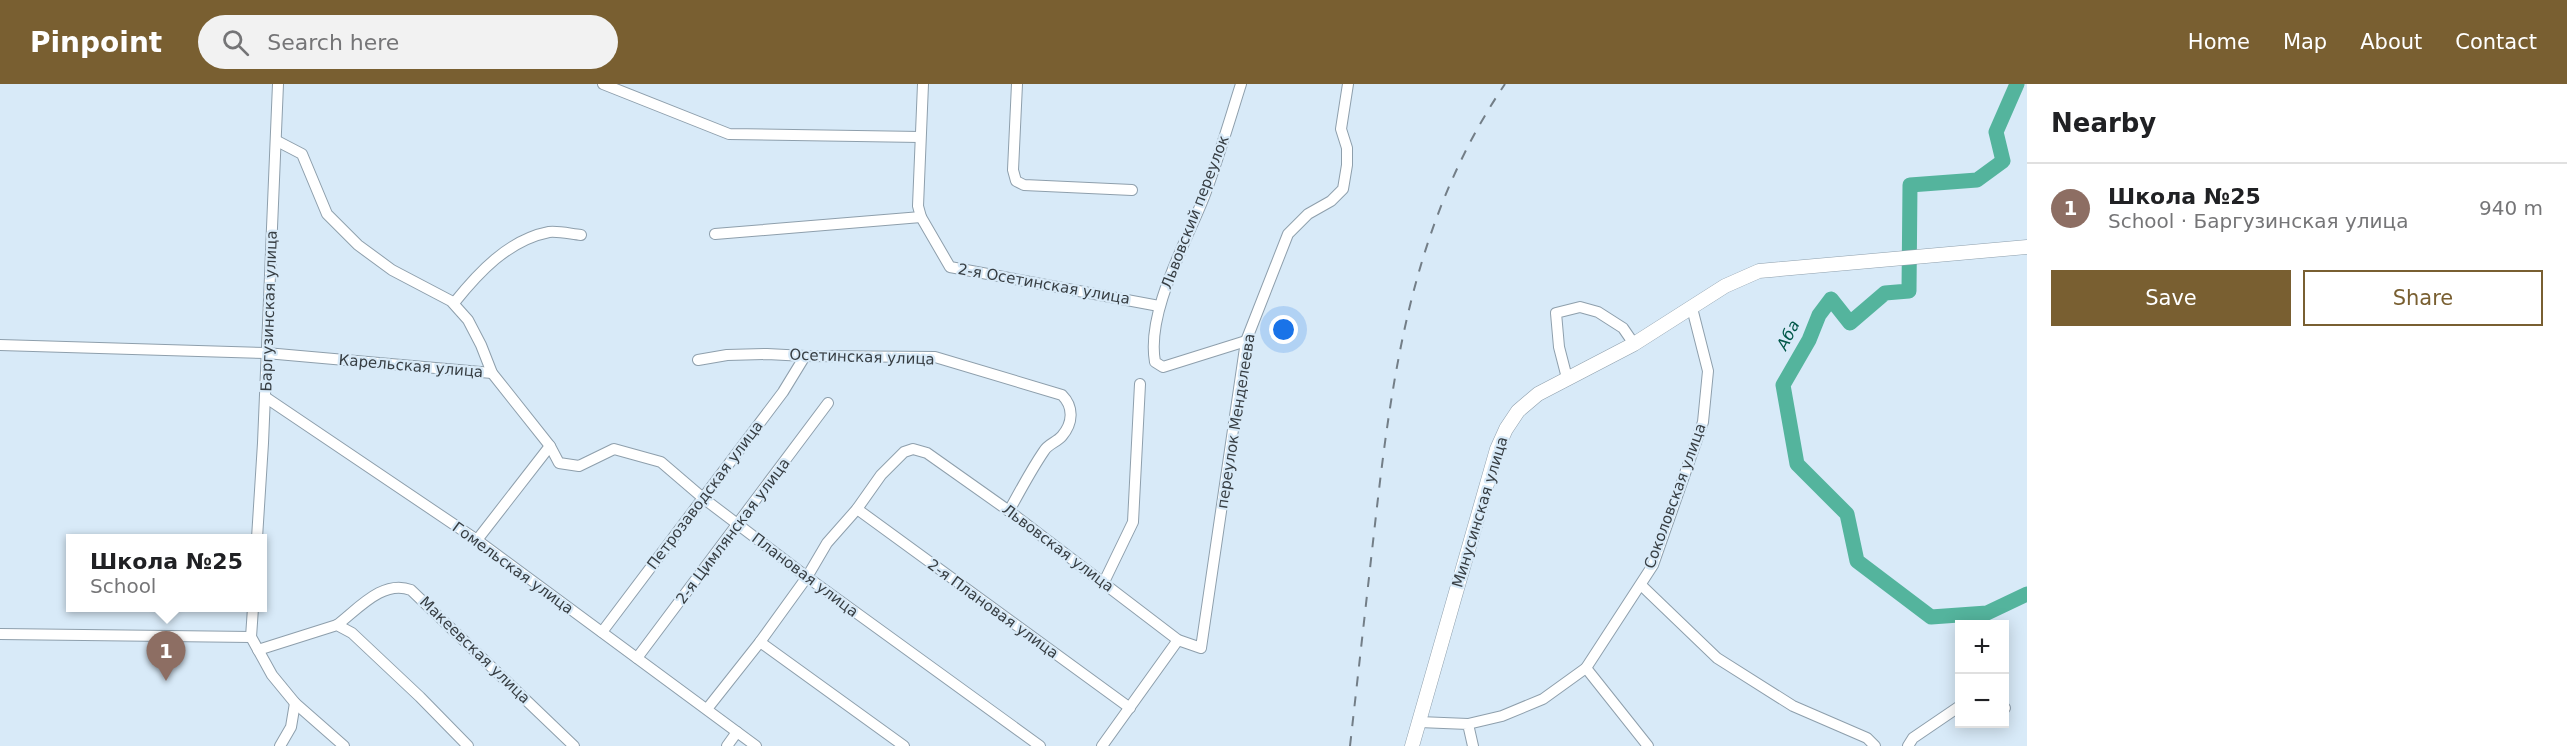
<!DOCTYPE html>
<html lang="en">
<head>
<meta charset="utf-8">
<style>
	:root { --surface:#fff; --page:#f2f2f2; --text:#202124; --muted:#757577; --line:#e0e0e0; --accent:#795f31 }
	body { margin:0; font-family:"DejaVu Sans",sans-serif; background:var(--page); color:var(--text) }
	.controls { position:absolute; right:18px; bottom:18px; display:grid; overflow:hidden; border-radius:0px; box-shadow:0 3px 15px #0003 }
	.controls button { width:54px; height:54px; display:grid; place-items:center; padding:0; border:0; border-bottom:2px solid var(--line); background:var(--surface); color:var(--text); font:30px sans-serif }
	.you { position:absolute; left:1284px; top:246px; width:21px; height:21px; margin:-15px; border:4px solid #fff; border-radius:50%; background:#1a73e8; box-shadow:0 0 0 9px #1a73e833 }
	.badge { display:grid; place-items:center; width:39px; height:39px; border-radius:50%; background:var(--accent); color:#fff; font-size:20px; font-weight:700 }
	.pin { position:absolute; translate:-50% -50px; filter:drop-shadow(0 2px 3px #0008) }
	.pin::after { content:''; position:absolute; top:32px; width:21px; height:18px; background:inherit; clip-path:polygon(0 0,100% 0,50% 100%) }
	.popup { position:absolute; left:66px; top:450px; width:201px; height:78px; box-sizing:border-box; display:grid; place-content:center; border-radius:0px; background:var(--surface); filter:drop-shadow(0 2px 4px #0005); font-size:20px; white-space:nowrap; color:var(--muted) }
	.popup b { font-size:22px; color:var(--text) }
	.popup::after { content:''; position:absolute; left:50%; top:100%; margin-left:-12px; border:12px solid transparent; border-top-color:var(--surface) }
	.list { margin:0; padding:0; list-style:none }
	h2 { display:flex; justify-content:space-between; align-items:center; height:78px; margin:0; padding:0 24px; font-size:26px }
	h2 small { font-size:20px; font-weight:400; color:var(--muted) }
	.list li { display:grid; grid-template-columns:39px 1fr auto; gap:18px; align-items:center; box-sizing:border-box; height:90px; padding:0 24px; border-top:2px solid var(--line) }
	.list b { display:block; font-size:22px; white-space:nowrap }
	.list p { margin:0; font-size:20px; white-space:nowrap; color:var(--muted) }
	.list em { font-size:20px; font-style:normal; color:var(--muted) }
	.actions { display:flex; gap:12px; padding:18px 24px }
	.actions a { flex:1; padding:14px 0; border:2px solid var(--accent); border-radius:0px; text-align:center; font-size:21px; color:var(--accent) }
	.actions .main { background:var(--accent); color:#fff }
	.icon { flex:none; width:33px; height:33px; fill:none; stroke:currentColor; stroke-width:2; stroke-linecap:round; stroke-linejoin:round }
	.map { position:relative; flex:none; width:2027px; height:662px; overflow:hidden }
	header { display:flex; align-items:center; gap:36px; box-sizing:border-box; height:84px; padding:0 30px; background:var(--accent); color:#fff }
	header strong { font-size:28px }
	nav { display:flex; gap:33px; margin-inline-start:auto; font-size:21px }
	.search { width:420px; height:54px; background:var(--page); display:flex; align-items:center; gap:15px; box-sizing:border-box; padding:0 21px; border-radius:33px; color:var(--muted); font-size:22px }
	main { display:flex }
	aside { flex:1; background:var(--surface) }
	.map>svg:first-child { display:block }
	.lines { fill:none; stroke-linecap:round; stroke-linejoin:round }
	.river { stroke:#54b49d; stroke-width:15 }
	.minor-casing { stroke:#8e9fac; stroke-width:12 }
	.major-casing { stroke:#8e9fac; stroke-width:15 }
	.minor { stroke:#fff; stroke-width:10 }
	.major { stroke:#fff; stroke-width:14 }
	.rail { stroke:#737e87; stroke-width:2; stroke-dasharray:10 10; stroke-linecap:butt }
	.labels { text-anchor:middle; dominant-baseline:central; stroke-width:4.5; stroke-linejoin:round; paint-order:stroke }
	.street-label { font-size:15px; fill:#373e43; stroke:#d8eaf8 }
	.water-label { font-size:16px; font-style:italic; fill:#015748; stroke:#d8eaf8 }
</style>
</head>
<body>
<header>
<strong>Pinpoint</strong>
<div class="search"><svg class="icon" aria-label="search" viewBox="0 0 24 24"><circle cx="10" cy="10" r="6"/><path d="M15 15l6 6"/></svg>Search here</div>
<nav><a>Home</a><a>Map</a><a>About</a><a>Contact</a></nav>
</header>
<main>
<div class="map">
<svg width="2027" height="662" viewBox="0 0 2027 662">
	<rect width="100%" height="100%" fill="#d8eaf8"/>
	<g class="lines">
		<path class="river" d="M2017 0 1996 48 2003 77 1977 96 1910 101 1909 207 1885 209 1850 239 1831 215 1819 231 1809 256 1783 301 1797 380 1847 430 1857 477 1931 533 1987 529 2027 510"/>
		<g class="minor-casing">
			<g id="minor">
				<path d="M603 0 729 50 920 53"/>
				<path d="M923 0 918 122 921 133 950 183 1159 222"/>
				<path d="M1017 0 1013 86 1016 97 1024 101 1132 106"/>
				<path d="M1241 0C1229 38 1218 76 1204 113 1186 159 1146 228 1155 278L1163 283 1246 257"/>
				<path d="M277 57 302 70 327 130 358 161 392 186 451 217 468 236 481 261 492 289 550 362 559 379 579 382 614 365 661 378 703 414 807 493 1040 662"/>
				<path d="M715 150 921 133"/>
				<path d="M454 219C478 189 508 156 549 148 559 147 571 150 581 151"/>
				<path d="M0 261 266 269 492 289"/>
				<path d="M698 276 727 271 767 270 805 272 935 273 1062 311C1074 323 1073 339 1062 352 1057 358 1048 360 1044 367 1031 386 1020 407 1009 427"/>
				<path d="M1567 294 1559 263 1556 229 1580 223 1598 228 1623 244 1634 260"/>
				<path d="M265 313 477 456 756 662"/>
				<path d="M857 425 1130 624"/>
				<path d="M257 454 263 359 278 0"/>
				<path d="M477 456 550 362"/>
				<path d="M1104 498 1133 438 1140 300"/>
				<path d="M1641 501 1717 574 1793 622 1867 654 1875 662"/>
				<path d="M253 524 251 553 272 591 295 619 344 662"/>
				<path d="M337 541C358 525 383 495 411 506L574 662"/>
				<path d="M602 548 783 308 805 272"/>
				<path d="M0 550 251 553"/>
				<path d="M760 558 904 662"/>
				<path d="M258 566 337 541 352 549 420 613 468 662"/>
				<path d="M637 574 828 319"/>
				<path d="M1586 584 1648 662"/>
				<path d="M2004 624H2005"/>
				<path d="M707 625 760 558 807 493 827 459 857 425 881 391 904 368 913 365 927 369 1009 427 1178 556 1201 564 1246 257 1288 150 1308 130 1331 117 1343 105 1347 81V64L1341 45 1348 0"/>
				<path d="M1419 638 1468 640 1473 662"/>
				<path d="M1468 640 1502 632 1543 615 1586 584 1653 481 1703 338 1708 287 1692 224"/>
				<path d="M280 662 291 643 295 619"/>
				<path d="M727 662 737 648"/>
				<path d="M1102 662 1178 556"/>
				<path d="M1908 662 1913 654 1960 622"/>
			</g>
		</g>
		<g class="major-casing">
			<path id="major" d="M1412 662 1497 365 1506 345 1518 327 1538 310 1634 260 1725 202 1759 187 2027 163"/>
		</g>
		<use href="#minor" class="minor"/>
		<use href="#major" class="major"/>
		<path class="rail" d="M1350 662C1358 591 1366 520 1374 449 1392 289 1412 137 1505 0"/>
	</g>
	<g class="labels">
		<g class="street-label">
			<text transform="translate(1195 128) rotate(-69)">Львовский переулок</text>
			<text transform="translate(1044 200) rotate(10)">2-я Осетинская улица</text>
			<text transform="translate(269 227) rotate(-88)">Баргузинская улица</text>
			<text transform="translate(862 273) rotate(2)">Осетинская улица</text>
			<text transform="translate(411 282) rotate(5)">Карельская улица</text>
			<text transform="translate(1236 337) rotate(-81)">переулок Менделеева</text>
			<text transform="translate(705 411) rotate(-53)">Петрозаводская улица</text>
			<text transform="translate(1675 412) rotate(-70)">Соколовская улица</text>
			<text transform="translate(1480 428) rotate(-73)">Минусинская улица</text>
			<text transform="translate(733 447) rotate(-53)">2-я Цимлянская улица</text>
			<text transform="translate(1058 464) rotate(37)">Львовская улица</text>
			<text transform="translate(513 484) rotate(36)">Гомельская улица</text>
			<text transform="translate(805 491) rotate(37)">Плановая улица</text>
			<text transform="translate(993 525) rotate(36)">2-я Плановая улица</text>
			<text transform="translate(475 566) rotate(44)">Макеевская улица</text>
		</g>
		<g class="water-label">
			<text transform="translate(1788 251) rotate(-63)">Аба</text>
		</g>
	</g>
</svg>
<div class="controls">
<button>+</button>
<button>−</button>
</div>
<div class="you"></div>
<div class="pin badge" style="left:166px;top:597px;background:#8d6e63">1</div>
<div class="popup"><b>Школа №25</b>School</div>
</div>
<aside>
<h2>Nearby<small></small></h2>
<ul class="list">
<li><span class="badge" style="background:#8d6e63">1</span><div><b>Школа №25</b><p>School · Баргузинская улица</p></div><em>940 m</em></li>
</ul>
<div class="actions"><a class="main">Save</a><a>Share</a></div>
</aside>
</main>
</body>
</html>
